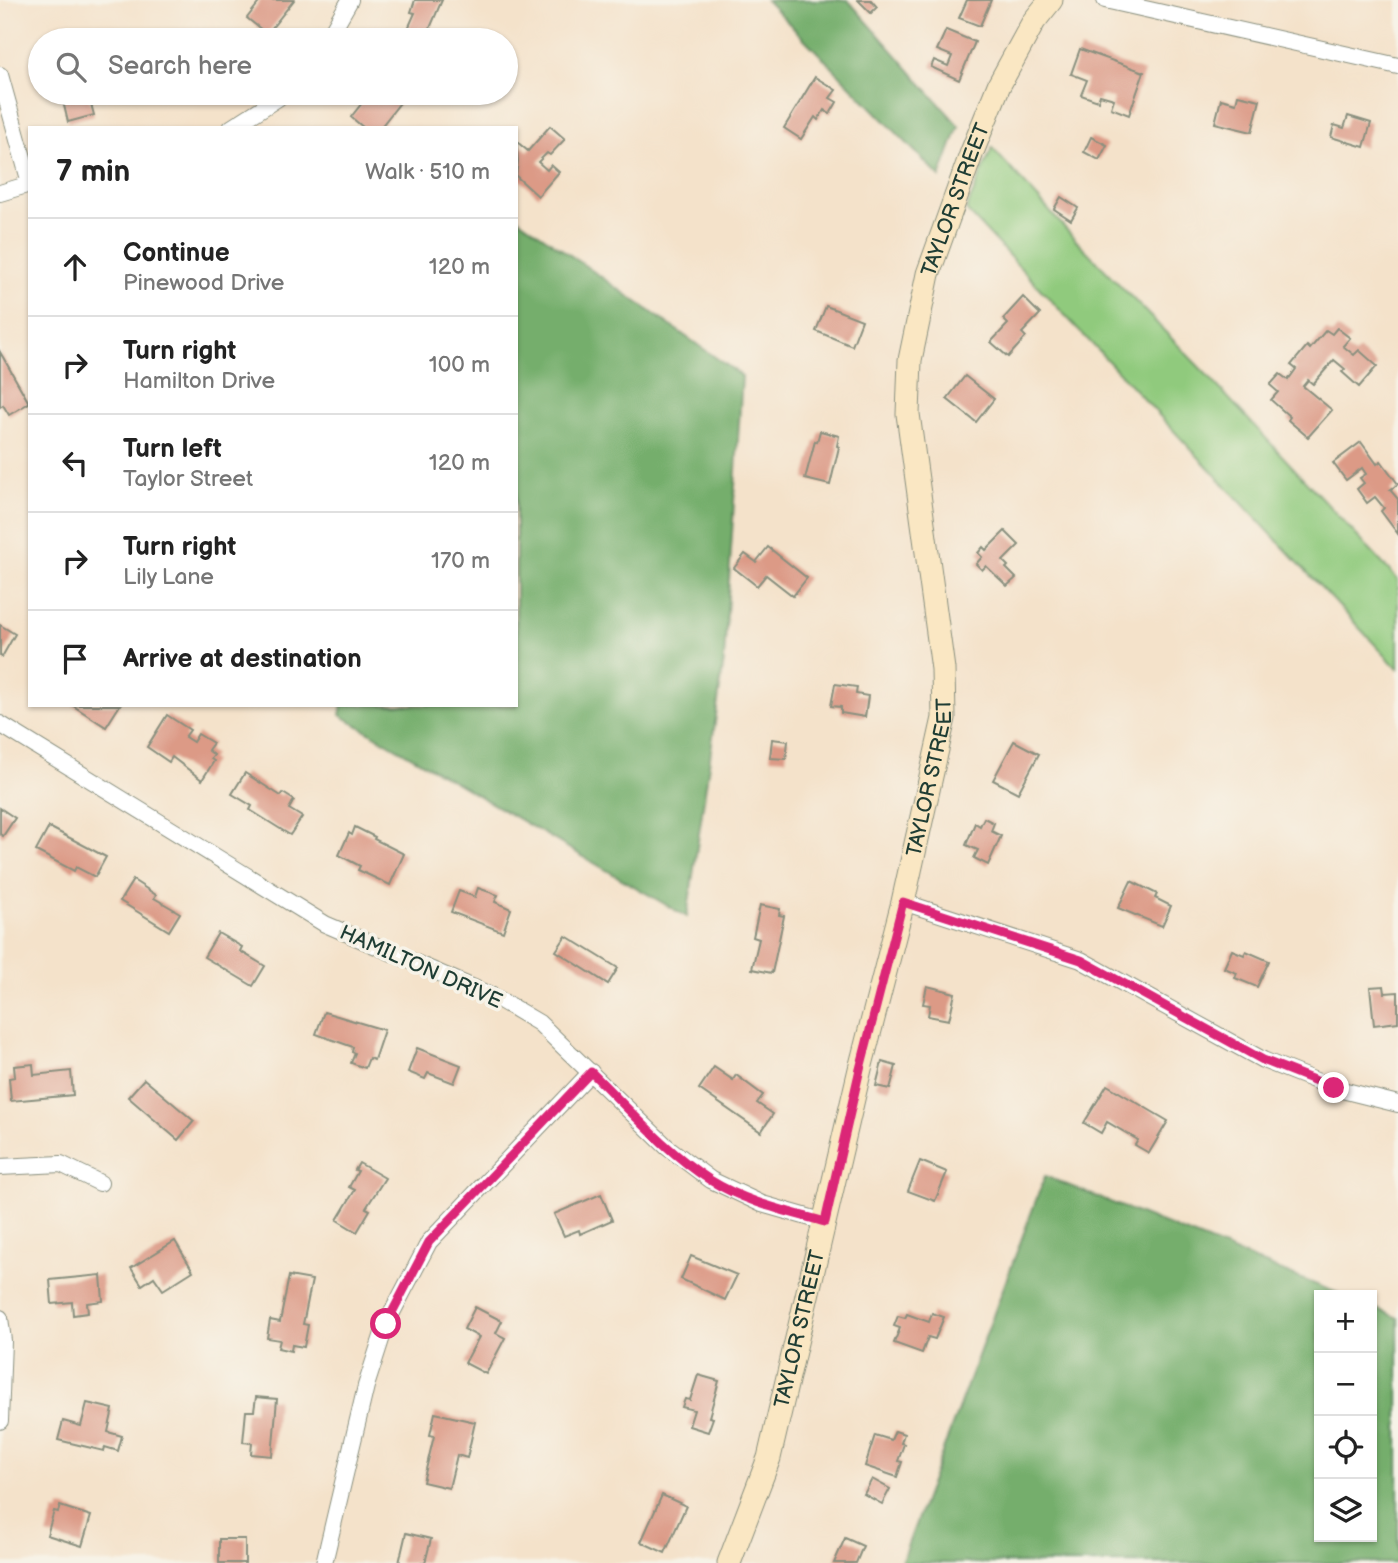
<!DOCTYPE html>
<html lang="en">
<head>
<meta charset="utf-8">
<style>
	:root { --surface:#fff; --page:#f2f2f2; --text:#222; --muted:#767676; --line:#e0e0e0 }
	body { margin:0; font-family:"Balsamiq Sans",sans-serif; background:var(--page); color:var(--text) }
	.controls { position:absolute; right:21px; bottom:21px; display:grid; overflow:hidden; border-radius:0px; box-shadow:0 2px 5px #0004 }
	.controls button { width:63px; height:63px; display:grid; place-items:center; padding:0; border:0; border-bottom:2px solid var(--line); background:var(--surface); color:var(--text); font:35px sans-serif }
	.stop { position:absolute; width:21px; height:21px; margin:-16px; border:5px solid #db2777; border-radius:50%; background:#fff }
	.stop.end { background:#db2777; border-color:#fff; box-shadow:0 2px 7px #0008 }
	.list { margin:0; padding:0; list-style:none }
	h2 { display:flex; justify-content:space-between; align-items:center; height:91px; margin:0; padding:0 28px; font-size:30px }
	h2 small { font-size:23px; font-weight:400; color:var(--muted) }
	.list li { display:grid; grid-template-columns:46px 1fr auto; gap:21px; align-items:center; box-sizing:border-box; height:98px; padding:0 28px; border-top:2px solid var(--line) }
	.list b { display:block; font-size:26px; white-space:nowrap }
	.list p { margin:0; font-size:23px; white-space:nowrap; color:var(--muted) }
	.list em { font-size:23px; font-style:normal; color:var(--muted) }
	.icon { flex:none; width:38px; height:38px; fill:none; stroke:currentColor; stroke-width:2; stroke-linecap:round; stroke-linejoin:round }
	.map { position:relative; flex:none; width:1398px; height:1563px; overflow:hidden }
	.search { position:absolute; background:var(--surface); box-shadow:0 2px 5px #0004; left:28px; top:28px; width:490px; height:77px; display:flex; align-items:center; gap:18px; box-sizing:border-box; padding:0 24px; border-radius:38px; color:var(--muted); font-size:26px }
	.panel { position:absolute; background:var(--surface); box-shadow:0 2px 5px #0004; left:28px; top:126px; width:490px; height:581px; border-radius:0px }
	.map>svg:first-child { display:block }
	.green { fill:#90ca7d; stroke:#588458; stroke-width:2 }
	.forest { fill:#74ae6c; stroke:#4a7650; stroke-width:2 }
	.building { fill:#dc9a86 }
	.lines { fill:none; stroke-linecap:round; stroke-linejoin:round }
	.street-casing { stroke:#8a907f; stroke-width:18 }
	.secondary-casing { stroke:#8a907f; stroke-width:25 }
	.street { stroke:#fff; stroke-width:16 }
	.secondary { stroke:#fae7c3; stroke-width:23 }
	.route { stroke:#db2777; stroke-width:9 }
	.labels { text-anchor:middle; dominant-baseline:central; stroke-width:7; stroke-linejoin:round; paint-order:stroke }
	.street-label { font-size:21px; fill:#1f3d34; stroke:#f7f3e8 }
</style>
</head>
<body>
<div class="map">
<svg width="1398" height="1563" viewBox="0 0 1398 1563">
	<rect width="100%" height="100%" fill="#f7f3e8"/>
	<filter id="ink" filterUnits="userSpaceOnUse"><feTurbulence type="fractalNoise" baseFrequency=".0143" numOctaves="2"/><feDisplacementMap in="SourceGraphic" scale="14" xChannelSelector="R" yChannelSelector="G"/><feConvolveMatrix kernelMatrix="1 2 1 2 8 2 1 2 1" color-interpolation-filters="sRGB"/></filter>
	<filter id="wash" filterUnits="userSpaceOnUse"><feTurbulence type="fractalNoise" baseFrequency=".00686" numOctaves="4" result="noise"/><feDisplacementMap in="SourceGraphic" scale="28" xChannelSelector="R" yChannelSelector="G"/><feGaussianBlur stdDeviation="1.57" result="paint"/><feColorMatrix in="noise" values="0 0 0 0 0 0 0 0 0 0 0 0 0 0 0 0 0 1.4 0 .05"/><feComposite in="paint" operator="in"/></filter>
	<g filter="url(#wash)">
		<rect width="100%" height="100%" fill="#f4e2ca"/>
		<path class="green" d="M992 148 1074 238 1208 376 1398 580V669L966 210Z"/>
		<g class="forest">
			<path d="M766 0H848L959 126 940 177Z"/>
			<path d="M516 217 742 376 724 660 687 917 340 715 342 705H516Z"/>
			<path d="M1045 1176 1342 1295H1319V1537H1372V1307L1398 1318V1563H901Z"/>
		</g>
		<g id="blocks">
			<g class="building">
				<path d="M261 0H294L267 34 247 18Z"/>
				<path d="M415 0H442L425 40H403L415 13 411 12Z"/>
				<path d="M858 0H871L877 7 871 13Z"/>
				<path d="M967 0H991L980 26 959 18Z"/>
				<path d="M946 30 975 42 959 80 931 67 934 60 948 66 952 56 937 50Z"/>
				<path d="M1080 49 1144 72 1129 115 1111 108 1114 99 1100 95 1098 101 1081 95 1087 80 1071 74Z"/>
				<path d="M815 77 836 90 830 98 837 102 830 114 824 110 818 120 815 117 801 139 784 128Z"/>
				<path d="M61 93H88L94 115 68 122Z"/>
				<path d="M370 93 377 99 382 93H402L406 95 380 128H364L351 117Z"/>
				<path d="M1238 95 1260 100 1252 132 1215 123 1221 99 1236 103Z"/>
				<path d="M1348 116 1371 123 1364 147 1331 137 1334 125 1344 128Z"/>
				<path d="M550 126 565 139 550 155 547 153 538 162 547 170 551 165 559 172 538 196 516 176 518 161 516 141 528 151Z"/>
				<path d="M1091 137 1107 145 1099 160 1084 152Z"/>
				<path d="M1061 197 1078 208 1071 220 1054 209Z"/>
				<path d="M1023 297 1040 314 1022 333 1026 337 1008 357 991 342 1008 324 1003 319Z"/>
				<path d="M826 306 862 320 852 346 816 331Z"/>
				<path d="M1337 328 1350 338 1343 346 1354 355 1359 350 1377 366 1359 387 1342 372 1345 369 1334 360 1313 384 1308 380 1303 386 1332 410 1308 437 1288 420 1290 417 1271 400 1278 392 1270 385 1280 374 1288 380 1296 369 1291 365 1307 346 1310 349 1326 330 1332 334Z"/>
				<path d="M0 352 29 403 9 415 3 405 0 407Z"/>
				<path d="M965 376 994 399 976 422 947 399Z"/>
				<path d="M820 431 839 436 837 446 839 447 830 485 805 479 815 441 817 442Z"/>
				<path d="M1361 442 1377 464 1381 461 1398 484 1390 490 1398 499V534L1381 511 1384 508 1375 497 1367 503 1357 489 1364 483 1360 478 1366 474 1362 468 1346 480 1333 463Z"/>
				<path d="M1005 531 1019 545 1003 561 1008 566 1006 568 1016 578 1007 586 986 566 982 570 976 564 982 557 978 553 983 547 986 550Z"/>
				<path d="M768 547 807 578 793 596 766 575 757 586 734 568 745 554 756 562Z"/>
				<path d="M0 625 15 634 2 657 0 656Z"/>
				<path d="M835 684 857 687 856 694 868 696 865 717 841 713V707L831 706Z"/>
				<path d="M72 705H120L106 727Z"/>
				<path d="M167 715 190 730 185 737 193 742 198 734 213 743 208 750 214 755 211 759 214 761 202 780 172 757 169 762 147 747Z"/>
				<path d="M772 739 788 741 786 759 770 758Z"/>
				<path d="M1014 741 1039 754 1018 793 993 780Z"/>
				<path d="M245 773 281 796 283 793 294 800 289 809 302 817 290 835 250 810 252 806 232 794Z"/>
				<path d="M0 808 15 818 3 836 0 834Z"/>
				<path d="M984 818 994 823 991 831 1001 836 988 865 974 858 978 850 966 845 975 823 980 826Z"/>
				<path d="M49 827 106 857 95 877 76 867 74 871 36 851Z"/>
				<path d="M355 827 375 837 374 839 404 854 390 885 358 870 360 866 339 855 349 833 352 835Z"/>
				<path d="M133 880 156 895 154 898 180 913 169 931 120 901Z"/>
				<path d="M1131 881 1157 894 1155 898 1171 906 1162 926 1118 908Z"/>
				<path d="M478 888 498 895 495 902 511 909 503 932 451 912 459 891 475 897Z"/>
				<path d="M760 905 780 909 779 915 784 916 772 973 752 969 759 939 753 937Z"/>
				<path d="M218 933 242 947 240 951 265 966 253 986 204 957Z"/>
				<path d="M566 936 618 968 608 984 556 951Z"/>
				<path d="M1232 950 1244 955 1246 951 1269 961 1257 987 1235 978 1237 973 1224 968Z"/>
				<path d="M927 986 955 993 949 1020 928 1016 930 1005 923 1004Z"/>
				<path d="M1384 986 1385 993 1398 992V1022L1374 1025 1370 987Z"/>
				<path d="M324 1012 384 1030 374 1060 369 1058 365 1068 351 1063 355 1053 352 1052 353 1047 316 1034Z"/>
				<path d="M417 1048 461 1065 454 1083 428 1073 425 1079 408 1072Z"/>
				<path d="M882 1062 896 1066 890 1089 876 1086Z"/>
				<path d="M33 1064 34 1075 71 1071 73 1095 11 1101 9 1078 15 1077 14 1066Z"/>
				<path d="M714 1067 733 1080 736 1075 763 1095 757 1103 773 1114 761 1132 699 1089Z"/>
				<path d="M144 1079 194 1121 178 1140 128 1097Z"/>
				<path d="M1107 1085 1168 1121 1149 1153 1135 1145 1138 1140 1107 1122 1101 1133 1084 1123Z"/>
				<path d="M920 1161 947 1172 935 1201 908 1191Z"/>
				<path d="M359 1163 385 1178 366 1208 370 1210 357 1232 337 1220 355 1190 349 1187 358 1171 355 1170Z"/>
				<path d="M601 1194 612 1220 580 1234 579 1230 564 1236 554 1214Z"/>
				<path d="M175 1241 193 1271 163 1290 154 1277 142 1285 131 1268Z"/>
				<path d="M691 1256 737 1275 725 1300 681 1279Z"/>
				<path d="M101 1275 103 1301 87 1303 88 1313 73 1315 72 1302 52 1304 50 1280Z"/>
				<path d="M289 1276 312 1280 303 1324 308 1325 304 1347 292 1345 291 1351 278 1348 280 1340 267 1338 270 1320 280 1322Z"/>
				<path d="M475 1307 502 1321 496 1333 505 1338 486 1374 465 1363 479 1337 464 1329Z"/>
				<path d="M932 1313 944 1317 935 1339 928 1337 922 1353 894 1343 900 1328 894 1326 898 1316 905 1318 907 1314 929 1322Z"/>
				<path d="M698 1375 719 1381 709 1417 713 1418 708 1432 689 1426 694 1410 682 1407 685 1399 690 1400Z"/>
				<path d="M256 1397 277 1399 272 1456 251 1454 252 1443 243 1442 246 1411H254Z"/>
				<path d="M87 1403 113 1409 108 1432 122 1436 118 1451 105 1447 104 1451 58 1440 63 1421 81 1426Z"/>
				<path d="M435 1413 475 1422 467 1458 457 1455 449 1488 423 1482 434 1436 430 1435Z"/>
				<path d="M895 1431 904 1434 901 1443 904 1444 898 1461 902 1462 897 1477 865 1466 875 1435 891 1440Z"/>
				<path d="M872 1479 890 1489 882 1504 864 1494Z"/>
				<path d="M662 1495 686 1506 665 1553 641 1542Z"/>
				<path d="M60 1506 91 1516 82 1546 47 1535 54 1511 58 1512Z"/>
				<path d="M406 1533 431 1539 425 1563H399Z"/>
				<path d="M845 1538 863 1546 856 1563H834Z"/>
				<rect x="219" y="1539" width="26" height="24"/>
			</g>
		</g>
	</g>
	<g filter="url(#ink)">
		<use href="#blocks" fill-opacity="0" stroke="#8a907f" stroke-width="2"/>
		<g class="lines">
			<g class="street-casing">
				<g id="street">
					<path d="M1105 0 1398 66"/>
					<path d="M327 40 350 0"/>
					<path d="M0 75 30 183"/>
					<path d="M231 128 278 98 283 93"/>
					<path d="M0 193 30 184"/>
					<path d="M0 724 325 924 495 997 539 1023 667 1147 711 1180 762 1204 825 1222"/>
					<path d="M903 902 1081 960 1263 1060 1334 1088 1398 1104"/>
					<path d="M0 1167 61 1164 100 1183"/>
					<path d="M0 1318 3 1341 0 1421"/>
					<path d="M324 1563 366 1386 386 1324 429 1242 591 1072"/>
				</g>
			</g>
			<g class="secondary-casing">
				<g id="secondary">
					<path id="s1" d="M729 1563 769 1458 860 1069 903 902 944 718 943 669 908 414 910 360 928 274 972 152 999 85 1034 21 1051 0"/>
				</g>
			</g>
			<use href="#street" class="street"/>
			<use href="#secondary" class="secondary"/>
		</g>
	</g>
	<g class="lines" filter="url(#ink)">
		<path class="route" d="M386 1324 429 1242 591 1072C629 1109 665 1151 710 1180 745 1202 786 1211 825 1222L860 1069 903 902 1081 960 1263 1060 1334 1088"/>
	</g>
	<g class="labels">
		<g class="street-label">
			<text stroke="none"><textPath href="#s1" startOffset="1400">TAYLOR STREET</textPath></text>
			<text stroke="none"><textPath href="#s1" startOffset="812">TAYLOR STREET</textPath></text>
			<text transform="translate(421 967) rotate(24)">HAMILTON DRIVE</text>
			<text stroke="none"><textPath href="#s1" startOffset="245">TAYLOR STREET</textPath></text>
		</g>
	</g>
</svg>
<div class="controls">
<button>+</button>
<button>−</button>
<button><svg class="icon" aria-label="locate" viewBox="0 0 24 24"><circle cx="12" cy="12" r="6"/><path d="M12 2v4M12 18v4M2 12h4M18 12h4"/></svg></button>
<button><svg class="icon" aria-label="layers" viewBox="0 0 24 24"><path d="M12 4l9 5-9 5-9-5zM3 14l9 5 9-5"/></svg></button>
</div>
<div class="stop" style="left:386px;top:1324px"></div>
<div class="stop end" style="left:1334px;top:1088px"></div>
<div class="search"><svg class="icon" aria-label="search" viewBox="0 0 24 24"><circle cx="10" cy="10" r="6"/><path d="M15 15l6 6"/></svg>Search here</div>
<section class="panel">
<h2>7 min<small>Walk · 510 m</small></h2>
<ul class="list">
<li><svg class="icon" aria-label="ahead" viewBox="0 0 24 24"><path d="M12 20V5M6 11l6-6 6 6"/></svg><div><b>Continue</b><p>Pinewood Drive</p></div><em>120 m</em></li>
<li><svg class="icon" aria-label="right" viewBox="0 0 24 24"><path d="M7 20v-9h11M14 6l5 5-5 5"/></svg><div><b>Turn right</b><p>Hamilton Drive</p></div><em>100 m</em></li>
<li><svg class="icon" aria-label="left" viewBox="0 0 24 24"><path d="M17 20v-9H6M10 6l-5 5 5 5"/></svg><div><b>Turn left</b><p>Taylor Street</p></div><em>120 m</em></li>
<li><svg class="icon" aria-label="right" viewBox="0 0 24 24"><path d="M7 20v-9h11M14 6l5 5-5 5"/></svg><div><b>Turn right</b><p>Lily Lane</p></div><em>170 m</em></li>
<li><svg class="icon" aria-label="arrive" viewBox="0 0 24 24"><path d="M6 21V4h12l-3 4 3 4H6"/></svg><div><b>Arrive at destination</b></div></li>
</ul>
</section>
</div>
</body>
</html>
